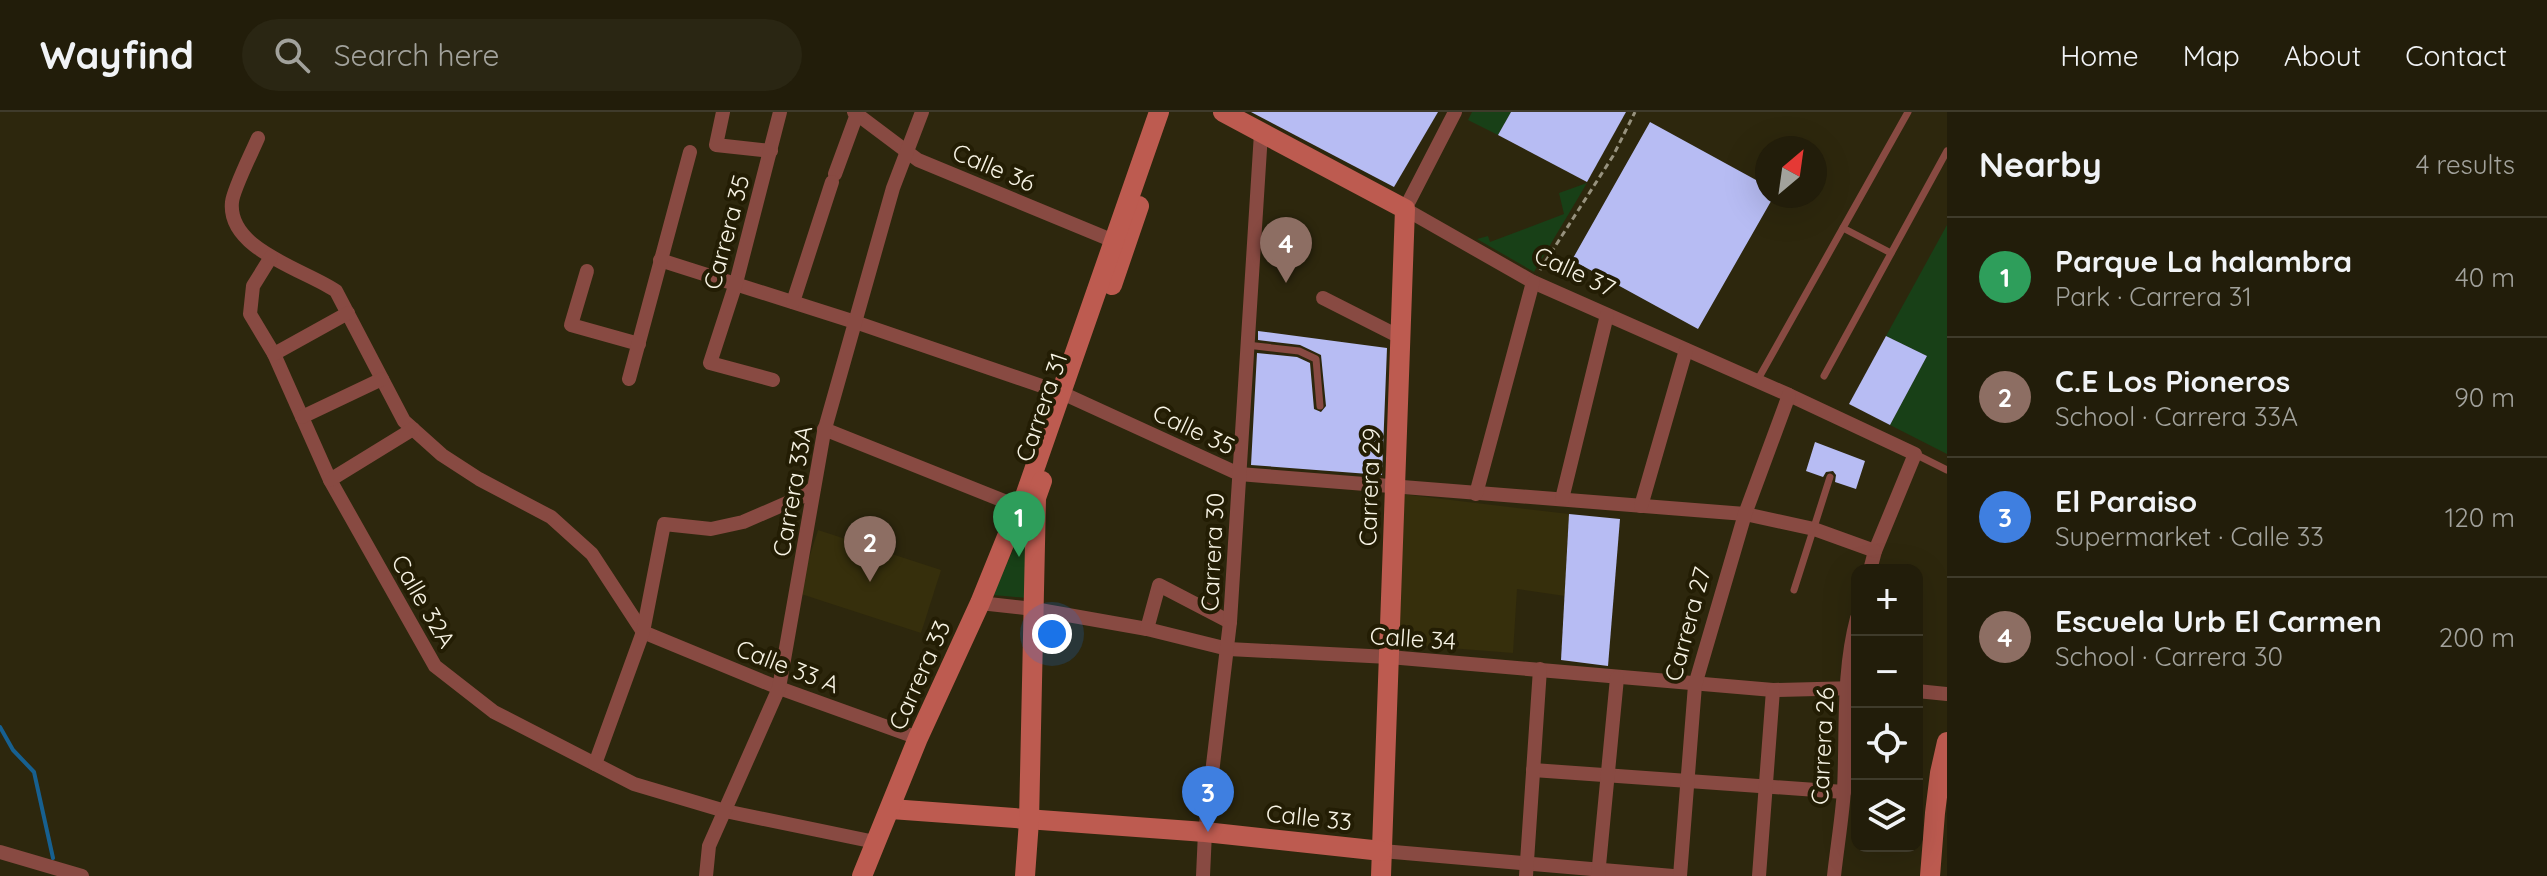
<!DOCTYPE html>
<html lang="en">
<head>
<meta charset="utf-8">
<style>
	:root { --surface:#221d0a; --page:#2a2613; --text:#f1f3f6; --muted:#a2a29c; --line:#3f3b2b; --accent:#2563eb }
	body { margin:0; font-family:Quicksand,sans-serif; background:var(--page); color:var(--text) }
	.controls { position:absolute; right:24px; bottom:24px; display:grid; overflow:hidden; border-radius:16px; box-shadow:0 8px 32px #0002 }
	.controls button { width:72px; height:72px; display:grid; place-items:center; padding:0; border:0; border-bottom:2px solid var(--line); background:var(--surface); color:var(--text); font:40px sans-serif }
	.compass { position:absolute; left:1755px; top:24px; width:72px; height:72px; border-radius:50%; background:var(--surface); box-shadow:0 8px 32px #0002; rotate:29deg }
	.you { position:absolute; left:1052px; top:522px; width:28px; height:28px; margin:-20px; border:6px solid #fff; border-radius:50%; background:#1a73e8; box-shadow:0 0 0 12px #1a73e833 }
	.badge { display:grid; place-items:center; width:52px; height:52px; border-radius:50%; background:var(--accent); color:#fff; font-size:26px; font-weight:700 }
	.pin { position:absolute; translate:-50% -66px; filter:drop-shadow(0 2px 4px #0008) }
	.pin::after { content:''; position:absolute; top:42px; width:28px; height:24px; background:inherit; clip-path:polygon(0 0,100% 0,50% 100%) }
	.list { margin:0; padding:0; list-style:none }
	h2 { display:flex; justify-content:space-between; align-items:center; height:104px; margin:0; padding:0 32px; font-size:34px }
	h2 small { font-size:26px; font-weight:400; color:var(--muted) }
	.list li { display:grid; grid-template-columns:52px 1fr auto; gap:24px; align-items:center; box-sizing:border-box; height:120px; padding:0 32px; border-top:2px solid var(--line) }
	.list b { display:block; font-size:30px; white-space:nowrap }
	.list p { margin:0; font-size:26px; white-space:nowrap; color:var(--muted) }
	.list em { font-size:26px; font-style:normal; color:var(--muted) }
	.icon { flex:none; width:44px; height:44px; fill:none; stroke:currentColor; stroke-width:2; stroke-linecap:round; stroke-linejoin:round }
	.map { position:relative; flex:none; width:1947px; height:764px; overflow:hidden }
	header { display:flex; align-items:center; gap:48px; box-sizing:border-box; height:112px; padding:0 40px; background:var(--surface); border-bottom:2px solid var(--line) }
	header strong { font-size:38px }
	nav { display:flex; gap:44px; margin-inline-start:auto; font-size:28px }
	.search { width:560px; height:72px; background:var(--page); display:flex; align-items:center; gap:20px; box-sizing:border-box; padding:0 28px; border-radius:44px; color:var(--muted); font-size:30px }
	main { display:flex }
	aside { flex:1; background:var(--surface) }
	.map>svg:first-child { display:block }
	.built { fill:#362f0c }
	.green { fill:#184017 }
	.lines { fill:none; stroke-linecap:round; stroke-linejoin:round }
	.stream { stroke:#176090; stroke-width:4 }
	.building { fill:#b7bcf3 }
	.path { stroke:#97927e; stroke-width:3; stroke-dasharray:6 4; stroke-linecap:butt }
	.lane { stroke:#884a42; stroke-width:7 }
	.street { stroke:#884a42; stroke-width:14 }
	.secondary { stroke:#bd5b50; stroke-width:20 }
	.labels { text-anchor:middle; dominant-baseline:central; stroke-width:8; stroke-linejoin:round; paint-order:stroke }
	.street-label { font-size:24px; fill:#f7f3e4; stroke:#231d04 }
</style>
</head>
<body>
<header>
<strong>Wayfind</strong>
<div class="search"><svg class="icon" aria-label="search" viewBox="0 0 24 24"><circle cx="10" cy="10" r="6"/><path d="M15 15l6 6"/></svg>Search here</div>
<nav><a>Home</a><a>Map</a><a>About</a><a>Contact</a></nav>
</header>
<main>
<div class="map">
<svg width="1947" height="764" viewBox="0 0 1947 764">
	<rect width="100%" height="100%" fill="#2d270d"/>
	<g class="built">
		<path d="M1401 382 1569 402 1565 484 1517 477 1513 541 1399 532Z"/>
		<path d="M818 418 941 458 921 521 798 481Z"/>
	</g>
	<g class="green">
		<path d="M1472 0H1511L1498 23 1468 8Z"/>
		<path d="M1587 71 1534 160 1477 127 1488 124 1490 130 1564 102 1559 81Z"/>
		<path d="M1947 113V342L1890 313 1927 244 1886 224Z"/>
		<path d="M1027 406 1028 486 993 483Z"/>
	</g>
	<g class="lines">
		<path class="stream" d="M0 615 13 638 34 660 53 746"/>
	</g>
	<g class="building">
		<path d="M1251 0H1438L1394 75Z"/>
		<path d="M1511 0H1626L1587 70 1498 23Z"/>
		<path d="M1650 10 1767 74V84H1774L1698 217 1572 148Z"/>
		<path d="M1258 219 1387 236 1382 363 1251 353 1257 241 1297 245 1310 251 1314 297 1321 300 1326 294 1321 243 1300 233 1258 228Z"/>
		<path d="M1886 224 1927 244 1890 313 1849 292Z"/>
		<path d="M1815 330 1865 349 1856 377 1835 370 1836 363 1833 359 1826 360 1823 365 1806 359Z"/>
		<path d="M1569 402 1620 407 1608 554 1561 548Z"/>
	</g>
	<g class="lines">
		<path class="path" d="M1540 158 1613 44 1635 0"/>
		<g class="lane">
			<path d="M1843 116 1891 141"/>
			<path d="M1247 233 1299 239 1316 247 1320 294"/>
			<path d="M1824 264 1947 39"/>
			<path d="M1757 269 1908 0"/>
			<path d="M1915 342 1947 358"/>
			<path d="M1794 478 1830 365"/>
		</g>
		<g class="street">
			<path d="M723 0 716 33 771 39"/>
			<path d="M854 0 918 48 1121 132"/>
			<path d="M1455 0 1405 97 1533 170 1789 283 1915 342 1875 439 1870 458"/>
			<path d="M258 26C252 40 233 78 232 90 227 138 306 158 336 179L404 309 442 343 479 367 551 405 592 442 643 520"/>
			<path d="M835 62 857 2"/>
			<path d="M271 145 253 174 250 202 274 242 330 368 435 554 494 600 634 672 725 699 875 730"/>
			<path d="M660 148 855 210 1062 281 1239 362 1745 402 1814 417 1875 439"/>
			<path d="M587 159 571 213 639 232"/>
			<path d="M1323 186 1400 225"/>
			<path d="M793 190 832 70"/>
			<path d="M274 242 348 201"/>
			<path d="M629 267 690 40"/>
			<path d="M773 268 710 251 736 171 780 0"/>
			<path d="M302 305 382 267"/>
			<path d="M824 317 1019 395"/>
			<path d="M330 368 413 317"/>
			<path d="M1476 382 1533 170"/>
			<path d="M1562 387 1607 203"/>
			<path d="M1641 394 1686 238"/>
			<path d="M980 491 1034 497 1147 517 1228 537 1389 545 1773 578 1857 576"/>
			<path d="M1147 517 1159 473 1230 510"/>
			<path d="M643 520 779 576 918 626"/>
			<path d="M1917 579 1947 582"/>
			<path d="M595 652 643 520 664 412 711 417 743 410 803 384 814 376"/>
			<path d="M1533 658 1844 680"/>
			<path d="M1382 739 1673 764"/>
			<path d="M0 740 82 764"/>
			<path d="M706 764 709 734 779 576 824 320 893 76 922 0"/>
			<path d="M1203 764 1205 720 1230 510 1261 21"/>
			<path d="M1526 764 1540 557"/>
			<path d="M1598 764 1617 566"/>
			<path d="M1680 764 1695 573 1745 402 1789 283"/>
			<path d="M1759 764 1773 578"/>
			<path d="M1834 764C1837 736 1842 707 1844 678 1847 621 1842 562 1857 506"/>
		</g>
		<g class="secondary">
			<path d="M1223 0 1405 97 1381 764"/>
			<path d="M1112 173 1139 94"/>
			<path d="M891 697 1205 720 1382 739"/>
			<path d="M862 764 918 626 980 491 1019 395 1025 384 1159 0"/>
			<path d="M1025 764 1029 709 1036 386 1042 369"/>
			<path d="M1930 764 1935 701 1940 661 1947 630"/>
		</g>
	</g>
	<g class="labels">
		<g class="street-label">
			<text transform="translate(994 55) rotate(23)">Calle 36</text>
			<text transform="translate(726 120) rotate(-75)">Carrera 35</text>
			<text transform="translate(1575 159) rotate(25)">Calle 37</text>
			<text transform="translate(1041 295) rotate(-71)">Carrera 31</text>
			<text transform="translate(1194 317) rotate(25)">Calle 35</text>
			<text transform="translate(1369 375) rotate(-88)">Carrera 29</text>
			<text transform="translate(792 379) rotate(-80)">Carrera 33A</text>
			<text transform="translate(1212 440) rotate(-87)">Carrera 30</text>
			<text transform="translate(424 489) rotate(60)">Calle 32A</text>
			<text transform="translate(1687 512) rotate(-75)">Carrera 27</text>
			<text transform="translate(1413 526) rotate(4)">Calle 34</text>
			<text transform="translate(788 554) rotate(21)">Calle 33 A</text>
			<text transform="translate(919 563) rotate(-66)">Carrera 33</text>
			<text transform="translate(1822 634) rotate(-87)">Carrera 26</text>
			<text transform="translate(1309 705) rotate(6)">Calle 33</text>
		</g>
	</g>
</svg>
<div class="controls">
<button>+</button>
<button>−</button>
<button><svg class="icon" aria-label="locate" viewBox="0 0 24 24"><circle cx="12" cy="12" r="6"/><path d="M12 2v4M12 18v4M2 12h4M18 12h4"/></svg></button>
<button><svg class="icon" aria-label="layers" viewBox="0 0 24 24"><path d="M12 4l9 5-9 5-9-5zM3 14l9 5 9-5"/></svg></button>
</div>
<svg class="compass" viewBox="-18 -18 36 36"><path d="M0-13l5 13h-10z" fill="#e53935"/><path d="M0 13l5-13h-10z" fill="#a2a29c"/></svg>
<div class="you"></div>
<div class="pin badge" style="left:1019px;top:445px;background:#2e9e5b">1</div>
<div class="pin badge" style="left:870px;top:470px;background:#8d6e63">2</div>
<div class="pin badge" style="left:1208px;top:720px;background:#3f7fe0">3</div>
<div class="pin badge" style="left:1286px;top:171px;background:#8d6e63">4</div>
</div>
<aside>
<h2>Nearby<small>4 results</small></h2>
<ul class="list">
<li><span class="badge" style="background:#2e9e5b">1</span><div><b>Parque La halambra</b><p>Park · Carrera 31</p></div><em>40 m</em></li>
<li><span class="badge" style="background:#8d6e63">2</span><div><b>C.E Los Pioneros</b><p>School · Carrera 33A</p></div><em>90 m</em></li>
<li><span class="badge" style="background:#3f7fe0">3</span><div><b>El Paraiso</b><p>Supermarket · Calle 33</p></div><em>120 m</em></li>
<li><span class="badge" style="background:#8d6e63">4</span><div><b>Escuela Urb El Carmen</b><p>School · Carrera 30</p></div><em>200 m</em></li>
</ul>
</aside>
</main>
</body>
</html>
